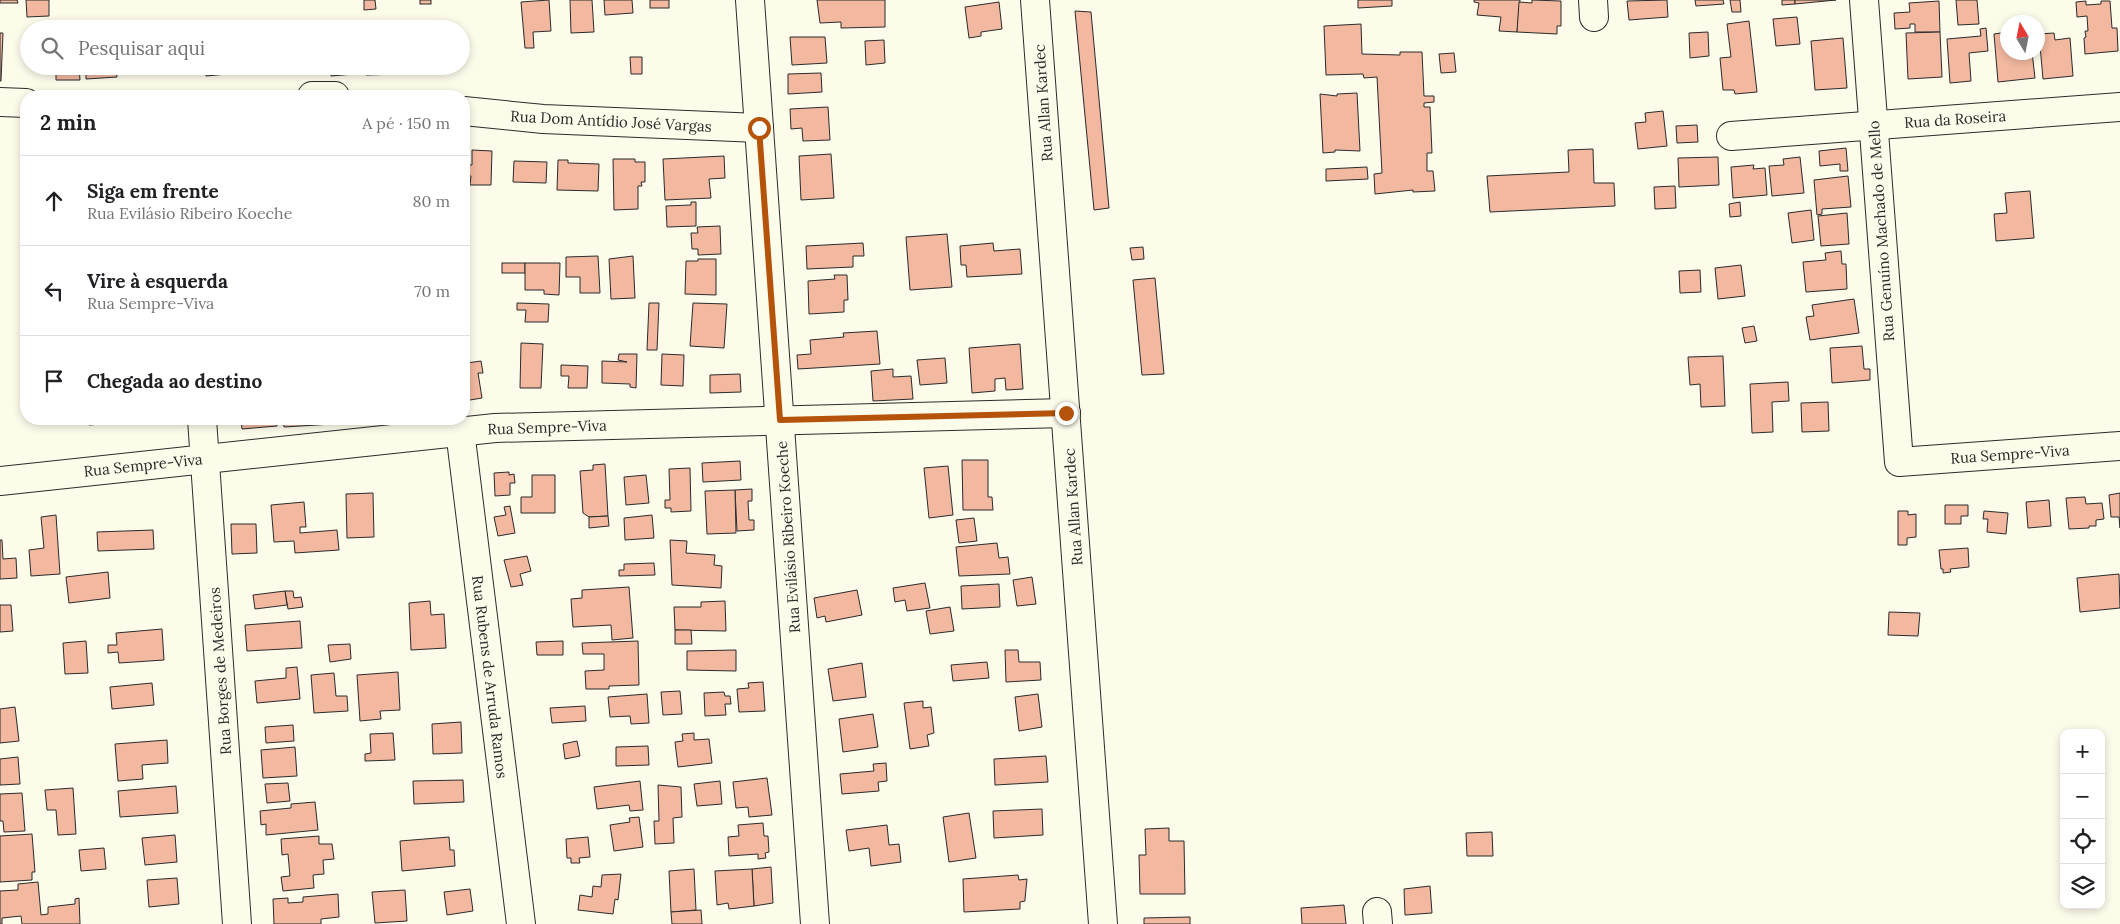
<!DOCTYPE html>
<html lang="pt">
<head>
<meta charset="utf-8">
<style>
	:root { --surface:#fff; --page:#f6f6f6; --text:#202124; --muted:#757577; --line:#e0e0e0 }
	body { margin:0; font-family:Lora,serif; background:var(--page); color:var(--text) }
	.controls { position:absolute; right:15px; bottom:15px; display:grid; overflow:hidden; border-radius:10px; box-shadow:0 2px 8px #0003 }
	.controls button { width:45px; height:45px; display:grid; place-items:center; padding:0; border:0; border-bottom:1px solid var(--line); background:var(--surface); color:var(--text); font:25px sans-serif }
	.compass { position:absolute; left:2000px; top:15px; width:45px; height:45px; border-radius:50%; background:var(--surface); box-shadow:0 2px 8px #0003; rotate:350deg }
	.stop { position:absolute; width:15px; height:15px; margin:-11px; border:4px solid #b45309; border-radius:50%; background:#fff }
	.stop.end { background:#b45309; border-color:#fff; box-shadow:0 1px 5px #0008 }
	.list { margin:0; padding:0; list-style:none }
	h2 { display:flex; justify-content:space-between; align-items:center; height:65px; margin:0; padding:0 20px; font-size:21px }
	h2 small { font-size:16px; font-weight:400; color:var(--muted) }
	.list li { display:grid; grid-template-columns:32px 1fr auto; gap:15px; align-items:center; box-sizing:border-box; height:90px; padding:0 20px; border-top:1px solid var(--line) }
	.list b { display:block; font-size:19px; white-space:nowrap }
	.list p { margin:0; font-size:16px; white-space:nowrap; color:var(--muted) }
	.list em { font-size:16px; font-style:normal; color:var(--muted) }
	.icon { flex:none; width:28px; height:28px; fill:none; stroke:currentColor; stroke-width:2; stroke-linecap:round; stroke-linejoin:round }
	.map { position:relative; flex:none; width:2120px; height:924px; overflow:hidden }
	.search { position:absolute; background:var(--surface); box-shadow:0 2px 8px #0003; left:20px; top:20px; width:450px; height:55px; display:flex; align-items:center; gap:12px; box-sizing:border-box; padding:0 18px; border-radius:28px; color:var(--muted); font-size:19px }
	.panel { position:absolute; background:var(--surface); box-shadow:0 2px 8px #0003; left:20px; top:90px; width:450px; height:335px; border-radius:20px }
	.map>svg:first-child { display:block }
	.building { fill:#f2b8a0; stroke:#2b2b2b }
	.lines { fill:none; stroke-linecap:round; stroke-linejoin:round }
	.minor-casing { stroke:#2b2b2b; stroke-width:30 }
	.minor { stroke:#fdfbea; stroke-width:28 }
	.route { stroke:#b45309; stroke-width:6 }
	.labels { text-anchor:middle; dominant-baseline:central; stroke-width:4; stroke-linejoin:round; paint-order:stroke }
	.street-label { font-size:15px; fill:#2b2b2b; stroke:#fdfbea }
</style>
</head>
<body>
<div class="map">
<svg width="2120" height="924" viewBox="0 0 2120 924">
	<rect width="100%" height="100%" fill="#fdfbea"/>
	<g class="building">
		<path d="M0 0H17L18 3H0Z"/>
		<path d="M26 0H49V16L27 17Z"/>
		<path d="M364 0H375L376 9 364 10Z"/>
		<rect x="420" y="0" width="11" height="4"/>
		<path d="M549 0 551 31 533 32 534 48H525L521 2Z"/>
		<path d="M570 0H592L594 32 571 33Z"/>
		<path d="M604 0H632L633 13 605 15Z"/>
		<rect x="650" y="0" width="19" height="8"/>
		<path d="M817 0H885V27L841 28V22L820 23Z"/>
		<path d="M1358 0H1392V6L1358 8Z"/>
		<path d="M1474 0H1520L1517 32 1499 31 1501 17 1477 15 1479 3 1474 2Z"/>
		<path d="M1532 0 1561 1V26H1557V34L1517 32 1519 2 1532 3Z"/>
		<path d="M1667 0 1668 17 1629 20 1627 1Z"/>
		<path d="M1695 0H1723L1724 4 1696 6Z"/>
		<path d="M1730 0H1740L1741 12H1732Z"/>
		<path d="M1782 0H1795V4L1782 5Z"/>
		<path d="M1795 0H1836L1795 4Z"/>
		<path d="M1956 0H1977L1979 24 1958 25Z"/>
		<path d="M1939 1 1940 32H1915V24H1910V28L1895 29 1894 13 1910 12 1909 3Z"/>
		<path d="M2086 1V5L2101 4V1H2110L2112 28H2117L2118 51 2085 54 2084 38 2086 37 2085 31H2088L2087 16 2077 17 2076 2Z"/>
		<path d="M999 2 1002 29 981 32V36L969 38 965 7Z"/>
		<path d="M1075 11 1091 12 1109 208 1094 210Z"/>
		<path d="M1797 17 1800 44 1776 46 1773 19Z"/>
		<path d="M1749 21 1757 92 1735 94 1734 90H1723L1720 58 1731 57 1727 24Z"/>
		<rect x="264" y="24" width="10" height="5"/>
		<path d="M1361 24 1362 54 1400 55V52H1422L1424 96H1434V102L1424 103V107H1430L1432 153H1427V171H1433L1435 191 1413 192V190L1375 194 1374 174 1382 173 1377 77 1364 78 1363 74 1326 75 1324 26Z"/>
		<path d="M1986 28 1988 51 1969 53 1971 81 1950 83 1947 39 1981 36 1980 29Z"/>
		<path d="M1708 32 1709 56 1690 58 1689 33Z"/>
		<path d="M1940 32 1942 77 1908 79 1906 33Z"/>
		<path d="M2008 32V52H2032L2035 78 1998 82 1994 34Z"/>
		<path d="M0 33H3L1 81H0Z"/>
		<path d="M2054 33 2055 40 2070 38 2073 76 2043 79 2039 34Z"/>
		<path d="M790 37H825L827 63 792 65Z"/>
		<path d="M1843 38 1847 88 1815 90 1811 41Z"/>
		<path d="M884 40 885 63 866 65 865 41Z"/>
		<path d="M1454 53 1456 72 1441 73 1439 54Z"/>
		<path d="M630 57H642V74H631Z"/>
		<path d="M56 66H79L80 80H56Z"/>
		<path d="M86 66H116L117 77 86 79Z"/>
		<rect x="144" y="66" width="18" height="4"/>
		<path d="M206 66H237L238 73 206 76Z"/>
		<path d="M265 66H304V73L265 74Z"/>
		<path d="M330 66H353L354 74 331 76Z"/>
		<path d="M366 66H402V74L366 75Z"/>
		<path d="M821 73 822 92 788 94V74Z"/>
		<path d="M1357 93 1360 151 1335 150V152L1323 153 1320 94 1337 96V94Z"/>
		<path d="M828 107 830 140 803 141 802 128 791 129 790 109Z"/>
		<path d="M1663 111 1667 146 1638 149 1635 123 1646 122 1645 113Z"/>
		<path d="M1697 125 1698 142 1677 143 1676 126Z"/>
		<path d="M1846 148 1848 171H1840V164L1820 166 1819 151Z"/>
		<path d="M1593 149 1594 183H1614L1615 206 1490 212 1487 176 1569 172 1568 150Z"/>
		<path d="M472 150 492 151 491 185H470L471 176 464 175V165H472Z"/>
		<path d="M831 154 834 198 801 200 799 156Z"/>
		<path d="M724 156 725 178 709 179 711 198 665 200 663 159Z"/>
		<path d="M1718 157 1719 185 1679 187 1678 158Z"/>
		<path d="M1800 157 1804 193 1772 196 1769 166 1784 165 1783 159Z"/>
		<path d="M613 159H635V162H645V182H641L642 186H638V209L614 210Z"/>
		<path d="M558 160H568V163L599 164 598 191 557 190Z"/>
		<path d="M514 161 547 162 546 183 513 182Z"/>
		<path d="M1754 165 1753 169 1765 168 1767 195 1733 198 1731 167Z"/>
		<path d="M1367 167 1368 179 1326 181V169Z"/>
		<path d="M1848 176 1851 207 1822 209V214L1817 215 1814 180Z"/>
		<path d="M1675 186 1676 208 1655 209 1654 187Z"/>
		<path d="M2030 191 2034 238 1996 241 1994 214 2007 213 2005 193Z"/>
		<path d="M691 202H696V226L667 227 666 206 691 205Z"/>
		<path d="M1740 202 1741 216 1730 217 1729 204Z"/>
		<path d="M1811 210 1814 240 1792 243 1788 213Z"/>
		<path d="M1847 213 1849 244 1821 246 1818 216Z"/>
		<path d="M720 226 721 254 698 255V249H692L691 233H698L697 227Z"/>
		<path d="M947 234 952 287 910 290 906 237Z"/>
		<path d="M863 243 864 256H853V267L807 269 806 246Z"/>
		<path d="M993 243 994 251 1020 249 1022 274 967 277 966 265H961L960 246Z"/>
		<path d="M1143 247 1144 259 1132 260 1130 248Z"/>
		<path d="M1841 251 1842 264H1846L1847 289 1806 292 1803 262 1826 260 1825 253Z"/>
		<path d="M598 256 600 293H580V277H566V257Z"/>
		<path d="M633 256 635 298 611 299 609 259Z"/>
		<path d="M698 259H716V295L685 294 686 261H698Z"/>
		<rect x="502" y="263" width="23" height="10"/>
		<path d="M525 263H560L559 295 544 294V290H525Z"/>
		<path d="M1741 265 1745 296 1718 299 1715 268Z"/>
		<path d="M1700 270 1701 292 1680 293 1679 271Z"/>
		<path d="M834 275H847L848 300H844V312L809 314 808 281 835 279Z"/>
		<path d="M1155 278 1164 374 1142 375 1133 280Z"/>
		<path d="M1854 299 1859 333 1810 340 1806 317 1814 316 1812 305Z"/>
		<path d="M517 303 549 304 548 322H525L526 310H517Z"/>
		<path d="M649 303H659L657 350H647Z"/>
		<path d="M693 303 727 304 724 348 690 346Z"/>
		<path d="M1754 326 1757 341 1745 343 1742 328Z"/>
		<path d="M877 331 880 364 798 369 797 355 811 354 810 340 844 337 843 333Z"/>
		<path d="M521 343 543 344 541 388H520Z"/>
		<path d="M1020 344 1023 389 1006 390 1005 378 995 379V391L972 393 969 348Z"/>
		<path d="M1862 346 1864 369H1870V380L1832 383 1830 348Z"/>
		<path d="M619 354H637L636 388 630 387V384L602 383V361L627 362 618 360Z"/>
		<path d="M662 354 684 355 683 386 661 385Z"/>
		<path d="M1723 356 1725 406 1701 407 1700 384 1690 385 1688 357Z"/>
		<path d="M945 358 947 383 920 385 917 360Z"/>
		<path d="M466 360 467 363 481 361 483 373H478L482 398 464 401V361Z"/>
		<path d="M561 365 588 366 587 388H568L569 376H561Z"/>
		<path d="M893 369V377L911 376 913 399 873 401 871 371Z"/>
		<path d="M740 374 741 392 710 393V375Z"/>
		<path d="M1788 382 1789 401 1772 402 1773 432 1752 433 1750 384Z"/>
		<path d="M1828 402 1829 431 1802 432 1801 403Z"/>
		<path d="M88 419H146V420L89 425Z"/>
		<path d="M241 419H277V426L242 429Z"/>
		<path d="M283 419H333V424L284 427Z"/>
		<path d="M962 460H988V497H992L993 510H963Z"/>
		<path d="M740 461 741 480 703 482 702 463Z"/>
		<path d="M605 464 608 516 589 517 583 513 580 471 593 470V465Z"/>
		<path d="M948 466 953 515 929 518 924 468Z"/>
		<path d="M690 468 691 511 671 512V508H665V500H670L669 469Z"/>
		<path d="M509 472V475L514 474 515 483H510V495L495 496 494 473Z"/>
		<path d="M532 475H555V513H521V497H532Z"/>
		<path d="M646 475 649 503 626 505 624 477Z"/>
		<path d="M752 489V501H748L749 520H754V530L737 531 735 490Z"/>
		<path d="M735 490 736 533 707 534 705 491Z"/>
		<path d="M373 493 374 537 347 538 346 494Z"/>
		<path d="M2120 493V528L2119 517H2111L2109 495Z"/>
		<path d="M2085 497 2086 504 2102 503 2104 519 2096 520V526H2089V528L2069 529 2066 498Z"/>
		<path d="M2049 500 2051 526 2028 528 2026 502Z"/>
		<path d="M304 502 306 527H300V533L337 530 339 550 295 553 294 541 274 542 271 505Z"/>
		<path d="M1945 505H1968V516H1961V524H1945Z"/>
		<path d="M510 506 515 533 498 536 494 517 506 515 504 507Z"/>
		<path d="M1898 511H1908V515L1916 514V537L1907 538V545H1898Z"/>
		<path d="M1984 511 2008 513 2006 534 1987 532 1988 519H1983Z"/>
		<path d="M56 515 60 574 31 576 29 550 44 548 41 517Z"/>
		<path d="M652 515 654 538 625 540 624 518Z"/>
		<path d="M608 516 609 526 589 528V517Z"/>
		<path d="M974 518 977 541 959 543 956 520Z"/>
		<path d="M231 524H256L257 553 232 554Z"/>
		<path d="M153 530 154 549 98 551 97 532Z"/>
		<path d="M0 540H2L3 559 16 558 17 578 0 579Z"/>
		<path d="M670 540 687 541 686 553 715 555 714 565 722 566 721 588 672 585Z"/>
		<path d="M997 543 999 558 1008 557 1010 574 959 576 956 547Z"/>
		<path d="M1968 548 1969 567 1950 569 1951 572 1943 573V569H1941L1939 550Z"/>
		<path d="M527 556 531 571 520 574 523 585 511 587 504 560Z"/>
		<path d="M654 563 655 575 619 576V570H624V564Z"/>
		<path d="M108 572 110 598 69 603 66 577Z"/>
		<path d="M2119 574 2120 608 2080 612 2077 578Z"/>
		<path d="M1032 577 1036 604 1017 606 1013 580Z"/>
		<path d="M925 583 930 608 907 611 905 600 895 602 893 588Z"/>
		<path d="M999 584 1000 607 962 609 961 586Z"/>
		<path d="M629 587 633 638 612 640 611 625 573 627 571 599 582 598V590Z"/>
		<path d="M857 590 862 615 826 622 825 616 817 618 814 598Z"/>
		<path d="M285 591H293L294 598 301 597 303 607 288 609Z"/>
		<path d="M285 591 287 605 255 609 253 595Z"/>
		<path d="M430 601 431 615 444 614 446 648 411 650 409 603Z"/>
		<path d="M725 601 726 631 675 630 674 607H701V602Z"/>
		<path d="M0 605H11L13 631 0 632Z"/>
		<path d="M950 607 954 631 930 634 926 611Z"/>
		<path d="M1889 612 1920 613 1918 636 1888 635Z"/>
		<path d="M300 621 302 648 247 651 245 625Z"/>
		<path d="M162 629 164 660 119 663 118 652 108 653V645H117L116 633Z"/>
		<path d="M675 630H691L692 644H675Z"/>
		<path d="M86 641 88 673 65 674 63 643Z"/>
		<path d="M563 641V655H537L536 642Z"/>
		<path d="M638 641 639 685 609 686V689H586L585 671 604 670V654H583L582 643Z"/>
		<path d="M350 644 351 659 330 662 328 645Z"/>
		<path d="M736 650V671L687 670V651Z"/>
		<path d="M1005 650H1018L1019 662H1040L1041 680 1006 682Z"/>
		<path d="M987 662 989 678 953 681 951 665Z"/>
		<path d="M862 663 866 697 833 701 828 669Z"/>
		<path d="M297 667 300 699 257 703 255 681 286 678V668Z"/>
		<path d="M398 672 400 710 380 711 381 719 360 721 357 675Z"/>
		<path d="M334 673 336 696H347L348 711 314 713 311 675Z"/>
		<path d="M763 682 765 711 739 712 737 689 749 688 748 683Z"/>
		<path d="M152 683 154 705 112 709 110 687Z"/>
		<path d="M680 691 682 714 663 715 661 692Z"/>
		<path d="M724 692 725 696H730L731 704H725L726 715 705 716 704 693Z"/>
		<path d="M647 694 649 723 631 724 630 716 610 717 608 697Z"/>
		<path d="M1038 694 1042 727 1019 731 1015 697Z"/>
		<path d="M923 701V708L931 707 934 733 927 735 929 746 910 749 904 703Z"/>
		<path d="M585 706 586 721 552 723 550 708Z"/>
		<path d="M15 707 19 741 0 743V709Z"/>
		<path d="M873 714 878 747 843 752 839 719Z"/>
		<path d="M461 722 462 753 433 754 432 724Z"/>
		<path d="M293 725 294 741 266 743 265 727Z"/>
		<path d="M393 733 395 760 365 761V754L371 753 370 734Z"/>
		<path d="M694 733V740L709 739 712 763 678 767 675 742 683 741 682 734Z"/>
		<path d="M167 740 168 763 142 765 143 779 118 781 115 744Z"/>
		<path d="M577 741 580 756 565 759 563 744Z"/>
		<path d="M648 746 649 765 616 766V747Z"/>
		<path d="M295 747 297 776 263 778 261 750Z"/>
		<path d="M1046 756 1048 782 995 785 994 759Z"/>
		<path d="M18 757 20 784 0 785V759Z"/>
		<path d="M886 763 887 781 878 782 879 791 842 794 840 774 874 771 873 764Z"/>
		<path d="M767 778 772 815 749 817 748 807 736 808 733 782Z"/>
		<path d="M463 780 464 802 414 804 413 781Z"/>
		<path d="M640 781 643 810 630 811 629 805 597 809 594 787Z"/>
		<path d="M720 781 722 804 697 806 694 784Z"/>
		<path d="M288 783 290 801 267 803 265 784Z"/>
		<path d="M658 785 681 787 682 817 673 818 674 843 655 844 654 821H659Z"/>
		<path d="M176 786 178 813 120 817 118 791Z"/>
		<path d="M73 788 76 834 58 835 56 810H47L45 790Z"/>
		<path d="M22 793 25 831 4 832 3 821H0V794Z"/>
		<path d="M315 802 318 830 266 835V824L261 825 260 811 291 808V804Z"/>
		<path d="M1042 809 1043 835 994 838 993 811Z"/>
		<path d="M969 813 976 858 949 862 943 817Z"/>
		<path d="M639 817 643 847 614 851 610 825 630 822 629 818Z"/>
		<path d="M763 823 764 836H768L769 852 765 853 766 858 758 859V854L729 856 728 837 739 836 738 825Z"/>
		<path d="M887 825 889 845 899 844 901 862 871 866 869 848 849 851 846 830Z"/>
		<path d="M1169 828V841H1184L1185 894H1140L1139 855H1146L1145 829Z"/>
		<path d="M1492 832 1493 856H1467L1466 833Z"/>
		<path d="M32 834 35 872H32V880L0 882V836Z"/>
		<path d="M175 835 177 862 145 865 142 838Z"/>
		<path d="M319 836V844H332L334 859 323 860 324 874 313 875 314 888 283 891 281 877 290 876 288 854 282 855 281 839Z"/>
		<path d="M449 837 450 850H454L455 866 402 871 400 841Z"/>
		<path d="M588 837 590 857 579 858 580 863H571V858H567L566 839Z"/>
		<path d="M104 848 106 869 81 871 79 850Z"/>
		<path d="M771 867 773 903 754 906 752 869Z"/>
		<path d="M694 869 696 910 671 912 669 871Z"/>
		<path d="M752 869 754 906 729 909 728 903 717 905 715 871Z"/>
		<path d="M621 874 618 900 615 899 613 914 578 910 580 895 592 897 593 886 601 887 602 875Z"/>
		<path d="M1018 875 1019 880 1027 879 1025 899V901L1020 902V909L964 912 963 879Z"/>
		<path d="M177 878 179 904 149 907 147 880Z"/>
		<path d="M38 882 41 915 48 914V907L75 904V899L79 898 80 924H22L21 916 2 918V924H0V891L18 890V884Z"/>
		<path d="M1430 886 1432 913 1405 915 1404 889Z"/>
		<path d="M470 889 473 911 447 915 444 892Z"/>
		<path d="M405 890 407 921 375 923 372 892Z"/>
		<path d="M338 894 339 917 321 919V924H274L273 899 288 898V903L303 902V897Z"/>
		<path d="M1344 905 1346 924H1302L1301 908Z"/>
		<path d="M701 910 702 924H672L671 912Z"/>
		<path d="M1190 917V924H1144V918Z"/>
	</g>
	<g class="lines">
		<g class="minor-casing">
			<g id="minor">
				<path d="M750 0 815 924"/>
				<path d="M1035 0 1103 924"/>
				<path d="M1593 0 1594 17"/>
				<path d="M1864 0 1899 462 2120 446"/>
				<path d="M312 96H335"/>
				<path d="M0 102 26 103"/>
				<path d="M464 111 543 119 759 128"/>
				<path d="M1731 136 2120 107"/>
				<path d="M202 419 237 924"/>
				<path d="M460 431 521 924"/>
				<path d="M0 481 495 428 1066 413"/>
				<path d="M1377 912 1378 924"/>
			</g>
		</g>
		<use href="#minor" class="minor"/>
	</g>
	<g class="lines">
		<path class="route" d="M759 128 780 420 1066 413"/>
	</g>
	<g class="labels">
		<g class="street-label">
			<text transform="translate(1043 103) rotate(-94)">Rua Allan Kardec</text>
			<text transform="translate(1955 119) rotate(-4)">Rua da Roseira</text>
			<text transform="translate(611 121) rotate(3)">Rua Dom Antídio José Vargas</text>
			<text transform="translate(1881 231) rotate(-94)">Rua Genuíno Machado de Mello</text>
			<text transform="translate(547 427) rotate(-2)">Rua Sempre-Viva</text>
			<text transform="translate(2010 454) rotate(-4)">Rua Sempre-Viva</text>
			<text transform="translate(143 465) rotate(-6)">Rua Sempre-Viva</text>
			<text transform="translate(1073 507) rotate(-94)">Rua Allan Kardec</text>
			<text transform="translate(788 537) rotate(-94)">Rua Evilásio Ribeiro Koeche</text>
			<text transform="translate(220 671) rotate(-94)">Rua Borges de Medeiros</text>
			<text transform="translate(490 677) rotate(83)">Rua Rubens de Arruda Ramos</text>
		</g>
	</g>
</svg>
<div class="controls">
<button>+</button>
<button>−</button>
<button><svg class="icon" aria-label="locate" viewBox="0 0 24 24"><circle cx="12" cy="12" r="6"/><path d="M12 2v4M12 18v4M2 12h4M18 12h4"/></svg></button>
<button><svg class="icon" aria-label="layers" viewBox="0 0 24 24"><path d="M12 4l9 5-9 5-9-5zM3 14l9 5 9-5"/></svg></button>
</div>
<svg class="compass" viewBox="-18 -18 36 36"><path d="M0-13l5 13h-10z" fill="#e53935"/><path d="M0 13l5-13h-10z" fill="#757577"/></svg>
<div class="stop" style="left:759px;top:128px"></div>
<div class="stop end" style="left:1066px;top:413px"></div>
<div class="search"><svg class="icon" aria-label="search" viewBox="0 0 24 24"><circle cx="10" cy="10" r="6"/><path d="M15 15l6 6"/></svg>Pesquisar aqui</div>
<section class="panel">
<h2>2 min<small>A pé · 150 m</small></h2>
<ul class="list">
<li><svg class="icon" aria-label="ahead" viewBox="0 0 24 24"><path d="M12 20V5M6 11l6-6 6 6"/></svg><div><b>Siga em frente</b><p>Rua Evilásio Ribeiro Koeche</p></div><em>80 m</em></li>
<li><svg class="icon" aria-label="left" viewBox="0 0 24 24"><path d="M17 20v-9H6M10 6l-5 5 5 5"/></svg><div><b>Vire à esquerda</b><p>Rua Sempre-Viva</p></div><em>70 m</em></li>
<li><svg class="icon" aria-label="arrive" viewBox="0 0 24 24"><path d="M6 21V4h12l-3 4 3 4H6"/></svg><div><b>Chegada ao destino</b></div></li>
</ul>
</section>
</div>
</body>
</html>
